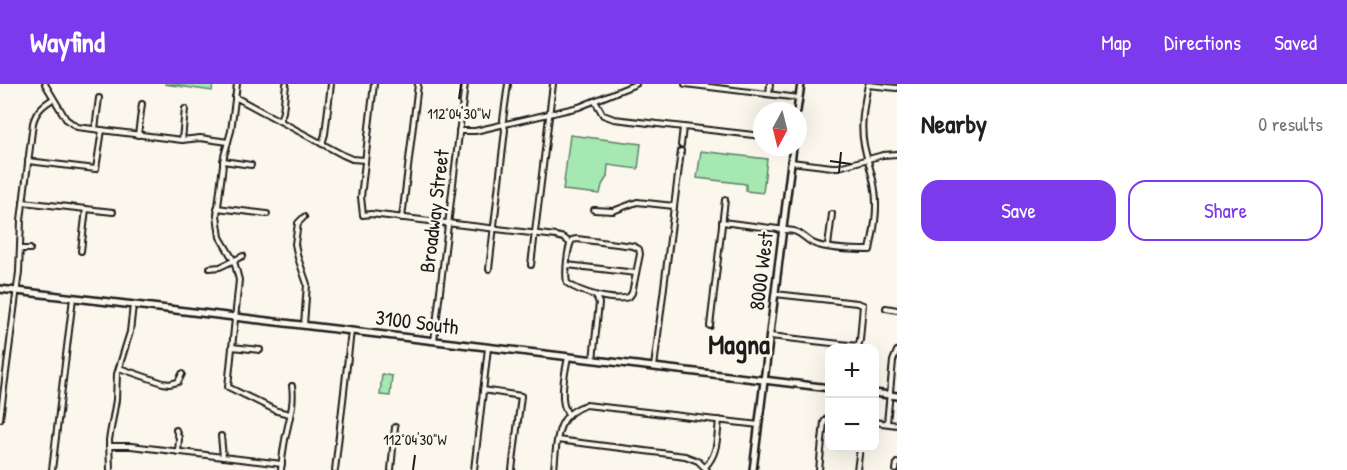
<!DOCTYPE html>
<html lang="en">
<head>
<meta charset="utf-8">
<style>
	:root { --surface:#fff; --page:#f2f2f2; --text:#202124; --muted:#757577; --line:#e0e0e0; --accent:#7c3aed }
	body { margin:0; font-family:"Patrick Hand",sans-serif; background:var(--page); color:var(--text) }
	.controls { position:absolute; right:18px; bottom:18px; display:grid; overflow:hidden; border-radius:12px; box-shadow:0 6px 24px #0002 }
	.controls button { width:54px; height:54px; display:grid; place-items:center; padding:0; border:0; border-bottom:2px solid var(--line); background:var(--surface); color:var(--text); font:30px sans-serif }
	.compass { position:absolute; left:753px; top:18px; width:54px; height:54px; border-radius:50%; background:var(--surface); box-shadow:0 6px 24px #0002; rotate:187deg }
	.list { margin:0; padding:0; list-style:none }
	h2 { display:flex; justify-content:space-between; align-items:center; height:78px; margin:0; padding:0 24px; font-size:26px }
	h2 small { font-size:20px; font-weight:400; color:var(--muted) }
	.actions { display:flex; gap:12px; padding:18px 24px }
	.actions a { flex:1; padding:14px 0; border:2px solid var(--accent); border-radius:18px; text-align:center; font-size:21px; color:var(--accent) }
	.actions .main { background:var(--accent); color:#fff }
	.map { position:relative; flex:none; width:897px; height:386px; overflow:hidden }
	header { display:flex; align-items:center; gap:36px; box-sizing:border-box; height:84px; padding:0 30px; background:var(--accent); color:#fff }
	header strong { font-size:28px }
	nav { display:flex; gap:33px; margin-inline-start:auto; font-size:21px }
	main { display:flex }
	aside { flex:1; background:var(--surface) }
	.map>svg:first-child { display:block }
	.green { fill:#a5e8b2; stroke:#608267; stroke-width:1.5 }
	.lines { fill:none; stroke-linecap:round; stroke-linejoin:round }
	.street-casing { stroke:#1c1c1c; stroke-width:8 }
	.secondary-casing { stroke:#1c1c1c; stroke-width:10 }
	.street { stroke:#fbf7ec; stroke-width:4 }
	.secondary { stroke:#fbf7ec; stroke-width:5 }
	.ticks { fill:none; stroke:#1c1c1c; stroke-width:2 }
	.labels { text-anchor:middle; dominant-baseline:central; stroke-width:5; stroke-linejoin:round; paint-order:stroke }
	.street-label { font-size:21px; fill:#1c1c1c; stroke:#fbf7ec }
	.district-label { font-size:27px; font-weight:bold; fill:#1c1c1c; stroke:#fbf7ec }
	.ticks-label { font-size:15px; text-anchor:middle; fill:#1c1c1c; stroke:#fbf7ec; stroke-width:5; stroke-linejoin:round; paint-order:stroke }
</style>
</head>
<body>
<header>
<strong>Wayfind</strong>
<nav><a>Map</a><a>Directions</a><a>Saved</a></nav>
</header>
<main>
<div class="map">
<svg width="897" height="386" viewBox="0 0 897 386">
	<rect width="100%" height="100%" fill="#fbf7ec"/>
	<filter id="ink" filterUnits="userSpaceOnUse"><feTurbulence type="fractalNoise" baseFrequency=".0167" numOctaves="2"/><feDisplacementMap in="SourceGraphic" scale="12" xChannelSelector="R" yChannelSelector="G"/><feConvolveMatrix kernelMatrix="1 2 1 2 8 2 1 2 1" color-interpolation-filters="sRGB"/></filter>
	<g filter="url(#ink)">
		<g class="green">
			<path d="M164 0H213L212 7Z"/>
			<path d="M570 51 641 60 638 85 608 81 607 93 602 101 600 110 563 106Z"/>
			<path d="M701 67 767 75 763 109 746 107V100L697 94Z"/>
			<path d="M382 290 392 292 390 312 380 311Z"/>
		</g>
		<g class="lines">
			<g class="street-casing">
				<g id="street">
					<path d="M45 0 66 35 77 43 182 56 200 54 228 58"/>
					<path d="M237 0 231 47 224 72 217 131 220 153 234 177 239 196 228 303 277 327 290 330"/>
					<path d="M374 0 361 113 363 131 371 130 556 152 564 154 570 159"/>
					<path d="M685 0 799 14"/>
					<path d="M769 10 770 0"/>
					<path d="M235 13 343 71 352 75 365 76"/>
					<path d="M595 17 603 31 614 35 762 52"/>
					<path d="M280 36 283 28 286 0"/>
					<path d="M95 45 99 14"/>
					<path d="M459 47H475L579 23 636 0"/>
					<path d="M138 51 142 20"/>
					<path d="M182 56 185 25"/>
					<path d="M322 60 325 50 331 0"/>
					<path d="M681 61 683 43"/>
					<path d="M28 77 96 85 102 46"/>
					<path d="M223 77 251 81"/>
					<path d="M791 78 832 83H839L883 71 897 70"/>
					<path d="M23 118 113 128"/>
					<path d="M217 124 267 130"/>
					<path d="M594 126 613 127 637 118 674 122"/>
					<path d="M402 134 418 0"/>
					<path d="M722 138 794 147C803 150 807 157 815 160 828 165 855 166 870 166 874 147 878 126 875 106 873 91 867 76 864 61 860 42 864 20 868 1L897 4"/>
					<path d="M577 155 633 162 639 165 640 170 632 209 629 213C613 218 581 209 567 199 565 189 567 165 572 156Z"/>
					<path d="M828 162 832 130"/>
					<path d="M20 165H30"/>
					<path d="M81 167 86 125"/>
					<path d="M531 181 553 0"/>
					<path d="M567 181 636 189"/>
					<path d="M210 184 220 183 243 172"/>
					<path d="M489 185 505 46 503 36 508 0"/>
					<path d="M886 224 897 226"/>
					<path d="M304 241 307 200 298 174 295 160 298 139 304 133"/>
					<path d="M710 242 725 116"/>
					<path d="M770 252 858 262 860 256 863 221 857 219 775 210"/>
					<path d="M434 257 465 0"/>
					<path d="M232 263 260 266"/>
					<path d="M568 273C565 289 558 317 568 330"/>
					<path d="M593 276 599 219 596 212"/>
					<path d="M654 283 681 67"/>
					<path d="M119 284 163 299 169 300 178 298 182 290"/>
					<path d="M483 306 521 312 512 386"/>
					<path d="M0 335 19 188 21 136 33 39C36 27 43 21 53 15"/>
					<path d="M874 338 897 341"/>
					<path d="M887 339 893 277 897 267"/>
					<path d="M176 346 179 354 178 368"/>
					<path d="M221 352 223 373"/>
					<path d="M557 356 685 372 698 377 707 386"/>
					<path d="M109 362H131L282 380"/>
					<path d="M705 383C718 370 717 354 719 336"/>
					<path d="M52 386 73 214"/>
					<path d="M110 386 109 356 116 316 117 290 130 248 133 221"/>
					<path d="M281 386C282 376 283 366 285 356 288 339 295 320 292 302"/>
					<path d="M335 386 351 247"/>
					<path d="M391 386 395 343"/>
					<path d="M474 386 488 264"/>
					<path d="M554 386C557 358 554 331 586 321L759 341"/>
					<path d="M819 386 824 338 828 333H830"/>
					<path d="M857 386 860 364"/>
					<path d="M896 386 897 379"/>
				</g>
			</g>
			<g class="secondary-casing">
				<g id="secondary">
					<path d="M797 27 801 0"/>
					<path d="M0 205 830 304"/>
					<path d="M874 309 897 312"/>
					<path d="M753 386 793 63"/>
				</g>
			</g>
			<use href="#street" class="street"/>
			<use href="#secondary" class="secondary"/>
		</g>
	</g>
	<path class="ticks" d="M459 15 461 0M830 77 851 80M839 89 841 68M413 386 415 371"/>
	<g class="labels">
		<g class="street-label">
			<text transform="translate(434 127) rotate(-83)">Broadway Street</text>
			<text transform="translate(761 187) rotate(-83)">8000 West</text>
			<text transform="translate(417 238) rotate(7)">3100 South</text>
		</g>
		<g class="district-label">
			<text x="739" y="260">Magna</text>
		</g>
	</g>
	<g class="ticks-label">
		<text x="459" y="35">112°04'30"W</text>
		<text x="415" y="361">112°04'30"W</text>
	</g>
</svg>
<div class="controls">
<button>+</button>
<button>−</button>
</div>
<svg class="compass" viewBox="-18 -18 36 36"><path d="M0-13l5 13h-10z" fill="#e53935"/><path d="M0 13l5-13h-10z" fill="#757577"/></svg>
</div>
<aside>
<h2>Nearby<small>0 results</small></h2>
<ul class="list">
</ul>
<div class="actions"><a class="main">Save</a><a>Share</a></div>
</aside>
</main>
</body>
</html>
